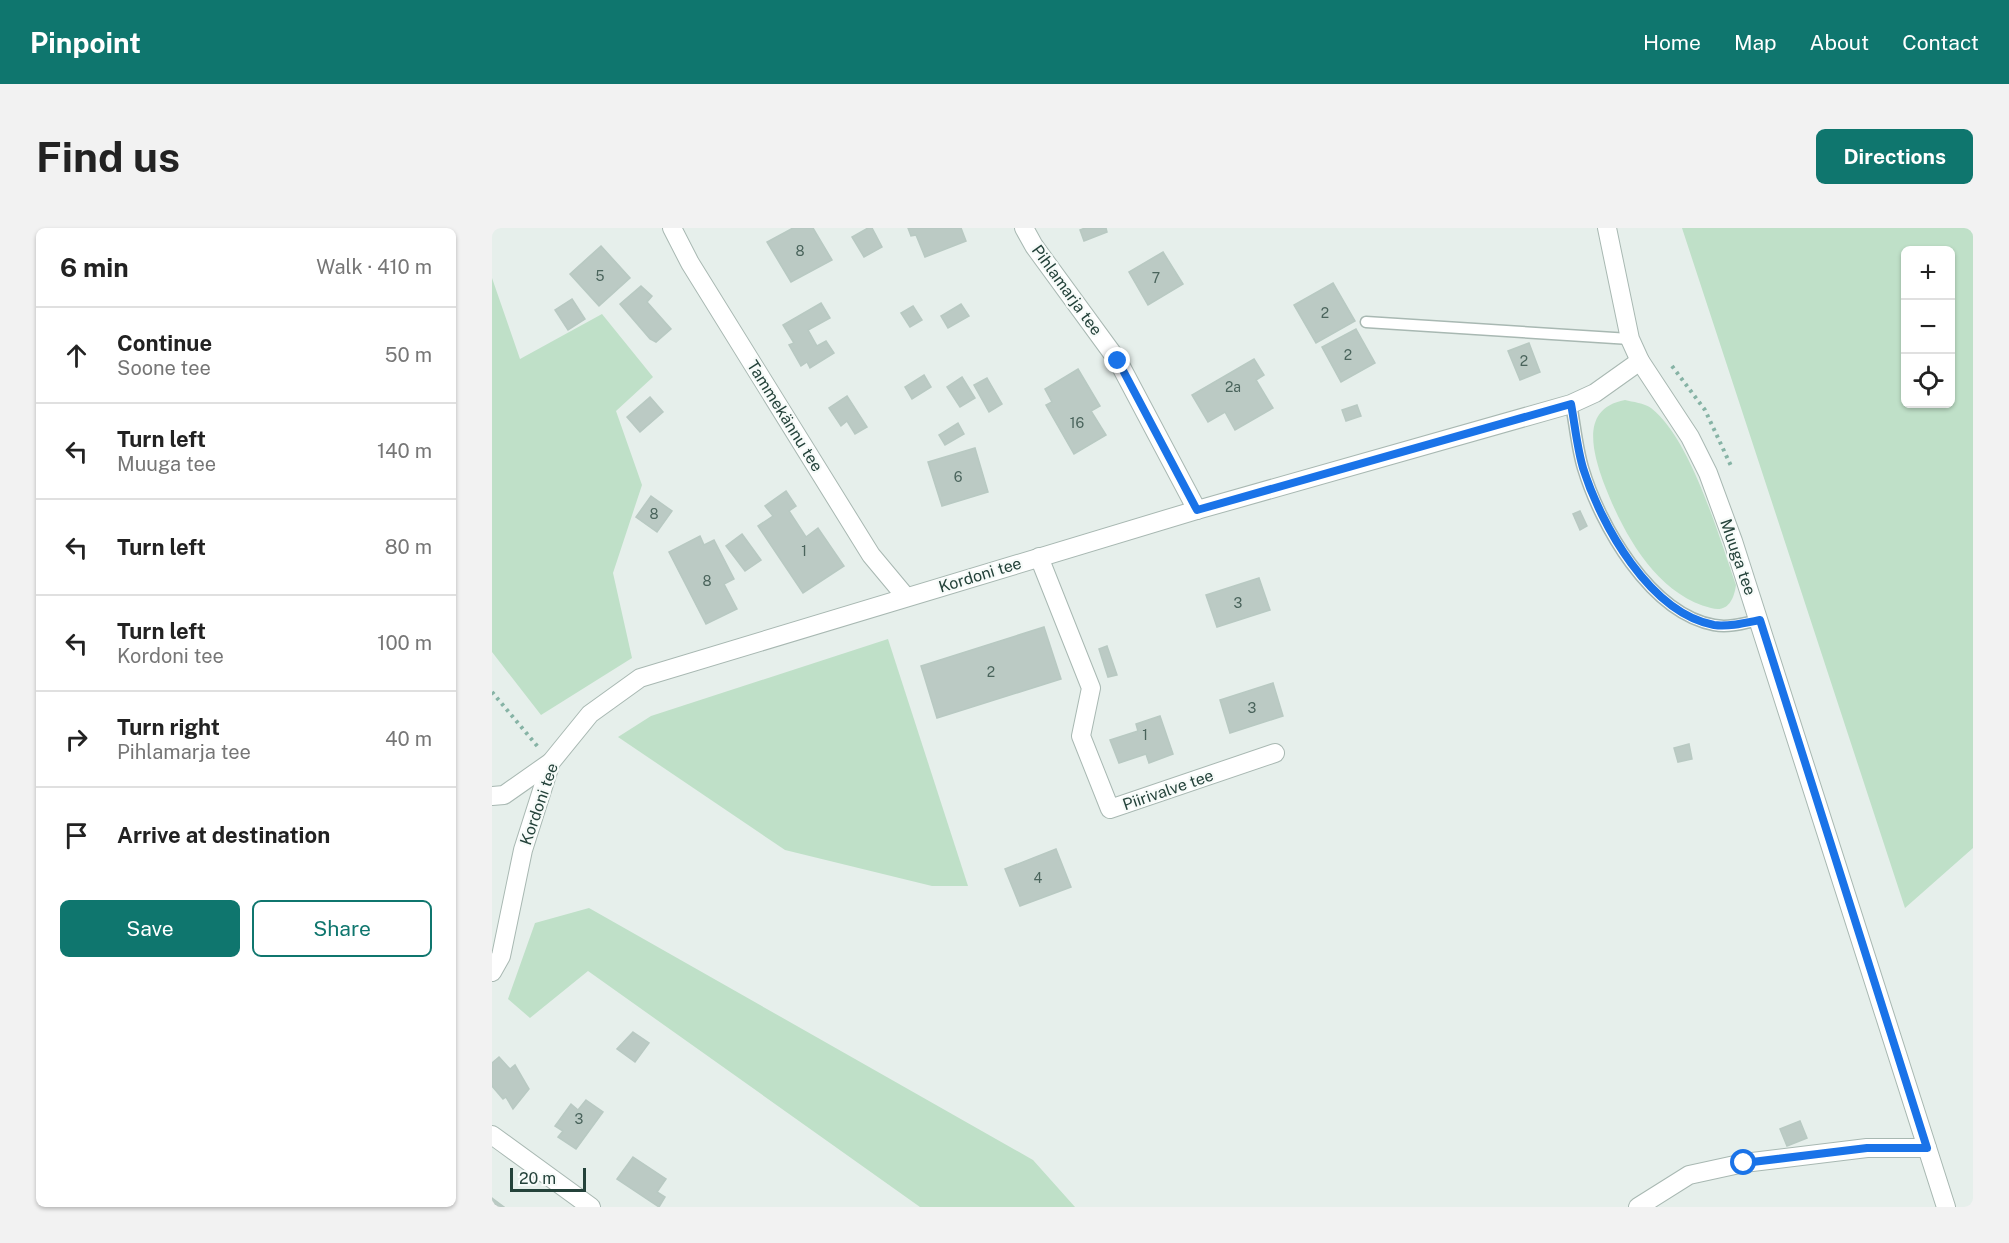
<!DOCTYPE html>
<html lang="en">
<head>
<meta charset="utf-8">
<style>
	:root { --surface:#fff; --page:#f2f2f2; --text:#222; --muted:#767676; --line:#e0e0e0; --accent:#0f766e }
	body { margin:0; font-family:"Public Sans",sans-serif; background:var(--page); color:var(--text) }
	.controls { position:absolute; right:18px; top:18px; display:grid; overflow:hidden; border-radius:9px; box-shadow:0 2px 4px #0004 }
	.controls button { width:54px; height:54px; display:grid; place-items:center; padding:0; border:0; border-bottom:2px solid var(--line); background:var(--surface); color:var(--text); font:30px sans-serif }
	.scale { position:absolute; left:18px; bottom:15px; width:76px; box-sizing:border-box; padding-left:6px; border:3px solid #24423a; border-top:0; font-size:16px; line-height:21px; white-space:nowrap; color:#24423a; -webkit-text-stroke:4px #f7fbf9; paint-order:stroke }
	.stop { position:absolute; width:18px; height:18px; margin:-14px; border:4px solid #1a73e8; border-radius:50%; background:#fff }
	.stop.end { background:#1a73e8; border-color:#fff; box-shadow:0 2px 6px #0008 }
	.list { margin:0; padding:0; list-style:none }
	h2 { display:flex; justify-content:space-between; align-items:center; height:78px; margin:0; padding:0 24px; font-size:26px }
	h2 small { font-size:20px; font-weight:400; color:var(--muted) }
	.list li { display:grid; grid-template-columns:39px 1fr auto; gap:18px; align-items:center; box-sizing:border-box; height:96px; padding:0 24px; border-top:2px solid var(--line) }
	.list b { display:block; font-size:22px; white-space:nowrap }
	.list p { margin:0; font-size:20px; white-space:nowrap; color:var(--muted) }
	.list em { font-size:20px; font-style:normal; color:var(--muted) }
	.actions { display:flex; gap:12px; padding:18px 24px }
	.actions a { flex:1; padding:14px 0; border:2px solid var(--accent); border-radius:9px; text-align:center; font-size:21px; color:var(--accent) }
	.actions .main { background:var(--accent); color:#fff }
	.icon { flex:none; width:33px; height:33px; fill:none; stroke:currentColor; stroke-width:2; stroke-linecap:round; stroke-linejoin:round }
	.map { position:relative; flex:none; width:1481px; height:979px; overflow:hidden; border-radius:9px }
	header { display:flex; align-items:center; gap:36px; box-sizing:border-box; height:84px; padding:0 30px; background:var(--accent); color:#fff }
	header strong { font-size:28px }
	nav { display:flex; gap:33px; margin-inline-start:auto; font-size:21px }
	.intro { display:flex; align-items:center; justify-content:space-between; box-sizing:border-box; height:144px; padding:0 36px }
	h1 { margin:0; font-size:42px }
	.button { padding:15px 27px; border-radius:9px; background:var(--accent); color:#fff; font-size:21px; font-weight:700 }
	main { display:flex; gap:36px; padding:0 36px }
	aside { flex:1; background:var(--surface); border-radius:9px; box-shadow:0 2px 4px #0004 }
	.map>svg:first-child { display:block }
	.green { fill:#bfe0c8; fill-rule:evenodd }
	.building { fill:#bbcac4; stroke:#b8c9c2; stroke-width:1.5 }
	.lines { fill:none; stroke-linecap:round; stroke-linejoin:round }
	.service-casing { stroke:#a8b8b2; stroke-width:13 }
	.minor-casing { stroke:#a8b8b2; stroke-width:20 }
	.tertiary-casing { stroke:#a8b8b2; stroke-width:20 }
	.path { stroke:#86b3a5; stroke-width:4; stroke-dasharray:3 4.5; stroke-linecap:butt }
	.service { stroke:#fff; stroke-width:10 }
	.minor { stroke:#fff; stroke-width:18 }
	.tertiary { stroke:#fff; stroke-width:18 }
	.route { stroke:#1a73e8; stroke-width:8 }
	.labels { text-anchor:middle; dominant-baseline:central; stroke-width:4.5; stroke-linejoin:round; paint-order:stroke }
	.number-label { font-size:14px; fill:#4a645c }
	.street-label { font-size:16px; fill:#24423a; stroke:#f7fbf9 }
</style>
</head>
<body>
<header>
<strong>Pinpoint</strong>
<nav><a>Home</a><a>Map</a><a>About</a><a>Contact</a></nav>
</header>
<div class="intro"><h1>Find us</h1><a class="button">Directions</a></div>
<main>
<aside>
<h2>6 min<small>Walk · 410 m</small></h2>
<ul class="list">
<li><svg class="icon" aria-label="ahead" viewBox="0 0 24 24"><path d="M12 20V5M6 11l6-6 6 6"/></svg><div><b>Continue</b><p>Soone tee</p></div><em>50 m</em></li>
<li><svg class="icon" aria-label="left" viewBox="0 0 24 24"><path d="M17 20v-9H6M10 6l-5 5 5 5"/></svg><div><b>Turn left</b><p>Muuga tee</p></div><em>140 m</em></li>
<li><svg class="icon" aria-label="left" viewBox="0 0 24 24"><path d="M17 20v-9H6M10 6l-5 5 5 5"/></svg><div><b>Turn left</b></div><em>80 m</em></li>
<li><svg class="icon" aria-label="left" viewBox="0 0 24 24"><path d="M17 20v-9H6M10 6l-5 5 5 5"/></svg><div><b>Turn left</b><p>Kordoni tee</p></div><em>100 m</em></li>
<li><svg class="icon" aria-label="right" viewBox="0 0 24 24"><path d="M7 20v-9h11M14 6l5 5-5 5"/></svg><div><b>Turn right</b><p>Pihlamarja tee</p></div><em>40 m</em></li>
<li><svg class="icon" aria-label="arrive" viewBox="0 0 24 24"><path d="M6 21V4h12l-3 4 3 4H6"/></svg><div><b>Arrive at destination</b></div></li>
</ul>
<div class="actions"><a class="main">Save</a><a>Share</a></div>
</aside>
<div class="map">
<svg width="1481" height="979" viewBox="0 0 1481 979">
	<rect width="100%" height="100%" fill="#e6efeb"/>
	<g class="green">
		<path d="M1190 0H1481V620L1413 680ZM1414 22H1458V176H1414Z"/>
		<path d="M0 50 28 131 110 86 161 149 124 183 150 257 121 345 140 430 49 487 0 424Z"/>
		<path d="M1133 172C1141 174 1152 175 1159 180 1199 211 1227 309 1244 357 1242 371 1236 385 1219 380 1163 366 1130 303 1111 253 1100 222 1089 180 1133 172Z"/>
		<path d="M396 411 476 658H440L293 622 126 509 159 488Z"/>
		<path d="M97 680 541 932 583 979H428L96 743 38 790 16 771 43 695Z"/>
	</g>
	<g class="building">
		<path d="M301 0H321L340 32 299 54 275 14Z"/>
		<path d="M376 0H380L390 19 372 29 360 9Z"/>
		<path d="M416 0H469L474 13 433 29 424 7 419 8Z"/>
		<path d="M593 0H614L615 4 592 13 588 2Z"/>
		<path d="M109 18 138 50 107 78 78 46Z"/>
		<path d="M671 24 691 56 656 77 637 44Z"/>
		<path d="M841 55 863 93 824 115 802 77Z"/>
		<path d="M149 58 160 68 155 74 179 101 164 114 158 111 128 76Z"/>
		<path d="M80 71 93 91 76 102 63 82Z"/>
		<path d="M329 75 338 90 316 102 325 118 334 113 342 125 318 140 315 134 309 138 297 117 302 115 291 97Z"/>
		<path d="M469 76 477 88 456 100 449 88Z"/>
		<path d="M421 78 430 92 418 99 409 85Z"/>
		<path d="M864 101 883 135 849 154 830 119Z"/>
		<path d="M1037 115 1048 144 1028 152 1016 123Z"/>
		<path d="M762 131 772 147 764 152 781 180 743 202 733 184 716 194 700 167Z"/>
		<path d="M586 141 608 178 599 183 614 207 582 226 554 177 560 174 553 161Z"/>
		<path d="M432 147 439 159 420 171 413 159Z"/>
		<path d="M470 149 483 170 468 179 455 159Z"/>
		<path d="M495 150 510 176 497 184 482 157Z"/>
		<path d="M355 168 375 199 363 206 355 193 349 198 337 180Z"/>
		<path d="M158 169 171 184 148 204 135 189Z"/>
		<path d="M865 177 869 188 854 193 850 182Z"/>
		<path d="M466 195 472 206 453 217 447 207Z"/>
		<path d="M483 220 496 264 450 278 436 234Z"/>
		<path d="M294 263 304 278 297 283 314 309 326 300 352 338 311 365 266 298 281 288 273 278Z"/>
		<path d="M159 268 180 283 165 304 144 289Z"/>
		<path d="M1088 283 1095 298 1088 302 1081 286Z"/>
		<path d="M250 306 269 332 253 343 234 318Z"/>
		<path d="M208 308 212 317 222 312 242 351 232 356 245 381 214 396 177 324Z"/>
		<path d="M767 350 778 382 725 399 714 367Z"/>
		<path d="M552 399 569 451 445 490 429 438Z"/>
		<path d="M615 418 625 447 616 449 607 421Z"/>
		<path d="M781 455 791 488 738 505 728 472Z"/>
		<path d="M668 488 681 526 657 535 654 526 627 535 618 512 646 503 644 496Z"/>
		<path d="M1197 516 1200 531 1186 534 1182 520Z"/>
		<path d="M564 621 579 659 528 678 513 641Z"/>
		<path d="M141 804 157 815 143 834 125 821Z"/>
		<path d="M7 829 18 841 23 837 37 861 21 881 14 869 11 871 0 858V835Z"/>
		<path d="M94 872 111 884 84 921 66 909 71 903 63 898 79 876 86 882Z"/>
		<path d="M1308 893 1315 910 1295 918 1288 901Z"/>
		<path d="M141 929 174 951 165 964 173 969 167 979 125 951Z"/>
		<path d="M0 970 12 979H0Z"/>
	</g>
	<g class="lines">
		<g class="service-casing">
			<g id="service">
				<path d="M874 94 1138 111"/>
				<path d="M1079 176C1083 197 1085 220 1091 240 1108 297 1158 385 1222 397 1237 400 1253 395 1267 392"/>
			</g>
		</g>
		<g class="minor-casing">
			<g id="minor">
				<path d="M180 0 198 35 379 327 414 369"/>
				<path d="M532 0 542 18 626 133 705 282"/>
				<path d="M547 329 599 460 589 508 618 581 783 525"/>
				<path d="M0 568 12 567 59 534"/>
				<path d="M0 744 9 728 31 622 59 534 98 486 148 450 705 282 1079 176 1103 165 1148 133"/>
				<path d="M0 907 99 979"/>
				<path d="M1146 979 1197 947 1252 935 1375 920H1435"/>
			</g>
		</g>
		<g class="tertiary-casing">
			<path id="tertiary" d="M1115 0 1138 111 1148 133 1198 209 1216 245 1241 313 1454 979"/>
		</g>
		<g class="path">
			<path d="M1180 138 1213 182 1240 240"/>
			<path d="M0 464 46 519"/>
		</g>
		<use href="#service" class="service"/>
		<use href="#minor" class="minor"/>
		<use href="#tertiary" class="tertiary"/>
	</g>
	<g class="lines">
		<path class="route" d="M626 133 705 282 1079 176C1083 197 1085 220 1091 240 1109 297 1158 385 1222 397 1237 399 1253 395 1268 392L1435 920H1375L1252 935"/>
	</g>
	<g class="labels">
		<g class="number-label">
			<text x="308" y="23">8</text>
			<text x="108" y="48">5</text>
			<text x="664" y="50">7</text>
			<text x="833" y="85">2</text>
			<text x="856" y="127">2</text>
			<text x="1032" y="133">2</text>
			<text x="741" y="159">2a</text>
			<text x="585" y="195">16</text>
			<text x="466" y="249">6</text>
			<text x="162" y="286">8</text>
			<text x="312" y="323">1</text>
			<text x="215" y="353">8</text>
			<text x="746" y="375">3</text>
			<text x="499" y="444">2</text>
			<text x="760" y="480">3</text>
			<text x="653" y="507">1</text>
			<text x="546" y="650">4</text>
			<text x="87" y="891">3</text>
		</g>
		<g class="street-label">
			<text transform="translate(575 62) rotate(54)">Pihlamarja tee</text>
			<text transform="translate(293 188) rotate(58)">Tammekännu tee</text>
			<text transform="translate(1246 329) rotate(71)">Muuga tee</text>
			<text transform="translate(488 347) rotate(-17)">Kordoni tee</text>
			<text transform="translate(676 562) rotate(-19)">Piirivalve tee</text>
			<text transform="translate(47 576) rotate(-71)">Kordoni tee</text>
		</g>
	</g>
</svg>
<div class="controls">
<button>+</button>
<button>−</button>
<button><svg class="icon" aria-label="locate" viewBox="0 0 24 24"><circle cx="12" cy="12" r="6"/><path d="M12 2v4M12 18v4M2 12h4M18 12h4"/></svg></button>
</div>
<div class="scale">20 m</div>
<div class="stop" style="left:1252px;top:935px"></div>
<div class="stop end" style="left:626px;top:133px"></div>
</div>
</main>
</body>
</html>
